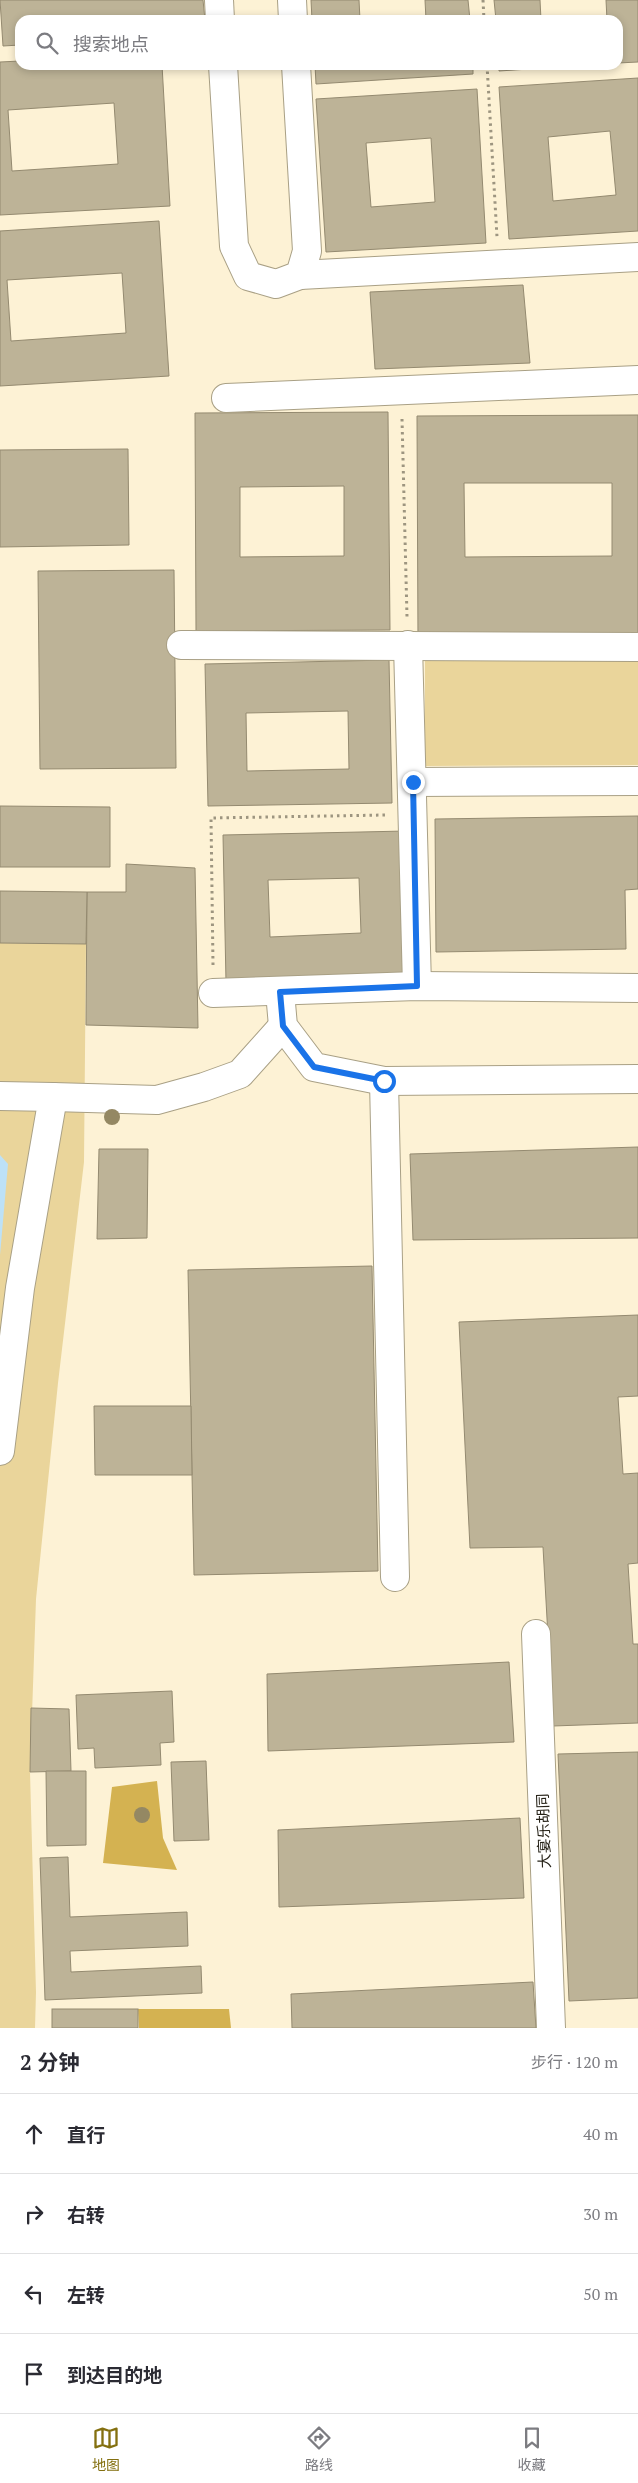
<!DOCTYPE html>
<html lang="zh">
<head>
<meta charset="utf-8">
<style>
	:root { --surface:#fff; --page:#f7f7f7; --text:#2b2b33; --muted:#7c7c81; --line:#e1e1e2; --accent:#847010 }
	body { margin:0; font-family:"PT Serif","Noto Sans SC",serif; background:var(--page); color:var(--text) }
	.stop { position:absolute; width:15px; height:15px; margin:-11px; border:4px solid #1a73e8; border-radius:50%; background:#fff }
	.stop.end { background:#1a73e8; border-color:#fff; box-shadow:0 1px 5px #0008 }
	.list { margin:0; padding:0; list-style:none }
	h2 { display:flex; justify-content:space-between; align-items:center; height:65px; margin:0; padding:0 20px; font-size:21px }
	h2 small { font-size:16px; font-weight:400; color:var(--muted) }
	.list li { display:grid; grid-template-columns:32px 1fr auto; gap:15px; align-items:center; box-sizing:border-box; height:80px; padding:0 20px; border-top:1px solid var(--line) }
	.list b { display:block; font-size:19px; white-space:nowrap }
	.list em { font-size:16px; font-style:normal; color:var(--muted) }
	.icon { flex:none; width:28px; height:28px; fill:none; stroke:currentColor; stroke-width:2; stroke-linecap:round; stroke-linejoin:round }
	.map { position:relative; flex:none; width:638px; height:2028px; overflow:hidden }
	.search { position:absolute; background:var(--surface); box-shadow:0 2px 8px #0003; left:15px; right:15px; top:15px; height:55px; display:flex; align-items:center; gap:12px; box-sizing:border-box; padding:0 18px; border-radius:15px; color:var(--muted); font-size:19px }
	.sheet { height:385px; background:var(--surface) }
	nav { display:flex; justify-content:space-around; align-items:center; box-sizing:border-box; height:70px; border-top:1px solid var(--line); background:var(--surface); font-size:14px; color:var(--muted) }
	nav a { display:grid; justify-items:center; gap:2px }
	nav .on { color:var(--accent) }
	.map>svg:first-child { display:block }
	.green { fill:#ead59b }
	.forest { fill:#d4b251 }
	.water { fill:#bde1f7 }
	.building { fill:#bdb397; stroke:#948a70; fill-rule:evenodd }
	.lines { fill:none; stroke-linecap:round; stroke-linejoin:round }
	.minor-casing { stroke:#a9a085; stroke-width:30 }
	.path { stroke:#9d9580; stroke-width:3; stroke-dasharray:2.5 4; stroke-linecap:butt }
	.minor { stroke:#fff; stroke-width:28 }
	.tree { fill:#948863 }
	.route { stroke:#1a73e8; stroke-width:6 }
	.labels { text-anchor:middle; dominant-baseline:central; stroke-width:5; stroke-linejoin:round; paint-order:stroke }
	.street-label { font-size:15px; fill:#262218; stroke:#fff }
</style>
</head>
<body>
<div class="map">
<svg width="638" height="2028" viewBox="0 0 638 2028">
	<rect width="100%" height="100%" fill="#fdf2d5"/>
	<g class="green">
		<path d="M638 656V765L425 766V657Z"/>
		<path d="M0 943 86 944 84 1162 58 1383 36 1599 30 1772 36 1992 35 2028H0Z"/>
	</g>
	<g class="forest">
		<path d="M157 1781 163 1838 177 1870 103 1863 112 1787Z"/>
		<path d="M138 2009H229L231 2028H139Z"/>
	</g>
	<path class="water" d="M0 1155 8 1164 0 1255Z"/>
	<g class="building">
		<path d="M0 0H203L205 20H20V45L3 46Z"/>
		<path d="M311 0H359L360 20H312Z"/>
		<path d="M425 0H468L470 20H426Z"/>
		<path d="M494 0H540L541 20H496Z"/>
		<path d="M606 0H638V62L618 63V20H607Z"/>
		<path d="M20 61V65H162L170 206 0 215V62ZM114 103 118 164 12 171 8 110Z"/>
		<path d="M315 65H473V74L316 84Z"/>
		<path d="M499 65H590L499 71Z"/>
		<path d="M638 78V231L509 239 499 87ZM610 131 616 195 553 201 548 137Z"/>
		<path d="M477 89 486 243 326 252 316 99ZM431 138 435 202 371 207 366 143Z"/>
		<path d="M159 221 169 376 0 386V231ZM122 273 126 333 11 341 7 280Z"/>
		<path d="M523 285 530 363 375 369 370 292Z"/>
		<path d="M388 412 390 630 196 631 195 413ZM344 486V556L240 557V487Z"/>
		<path d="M638 415V642L418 643 417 416ZM464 483H612V556L465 557Z"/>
		<path d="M128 449 129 545 0 547V450Z"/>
		<path d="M174 570 176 768 40 769 38 571Z"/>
		<path d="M389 660 392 803 208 806 205 664ZM348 711 349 769 247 771 246 713Z"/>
		<path d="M0 806 110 807V867H0Z"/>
		<path d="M638 816V889L625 890 626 949 436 952 435 819Z"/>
		<path d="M406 831 409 977 226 982 223 835ZM359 878 361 933 270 937 268 880Z"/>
		<path d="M126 864 195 868 198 1028 86 1025 87 892H126Z"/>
		<path d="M0 891 87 892 86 944 0 943Z"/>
		<path d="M638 1147V1238L413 1240 410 1154Z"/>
		<path d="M99 1149H148L147 1238 97 1239Z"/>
		<path d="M372 1266 378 1571 194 1575 188 1270Z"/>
		<path d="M638 1315V1396L618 1397 623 1474 638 1473V1563L628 1564 633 1644H638V1723L553 1726 543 1547 470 1548 459 1322Z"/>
		<path d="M94 1406H191L192 1475H95Z"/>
		<path d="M509 1662 514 1742 268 1751 267 1674Z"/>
		<path d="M172 1691 174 1742 160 1743 161 1765 95 1768 94 1748 78 1749 76 1695Z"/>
		<path d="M31 1708 69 1709 71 1771 30 1772Z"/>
		<path d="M638 1752V1998L569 2001 558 1754Z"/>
		<path d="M206 1761 209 1840 174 1841 171 1762Z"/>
		<path d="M46 1771H86V1845L47 1846Z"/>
		<path d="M520 1818 524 1898 279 1907 278 1830Z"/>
		<path d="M68 1857 70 1917 187 1912 188 1946 70 1951 71 1972 201 1966 202 1993 45 2000 40 1858Z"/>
		<path d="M533 1982 536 2028H292L291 1994Z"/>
		<rect x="52" y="2009" width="86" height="19"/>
	</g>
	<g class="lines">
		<g class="minor-casing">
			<g id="minor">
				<path d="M219 0 220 20"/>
				<path d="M292 0 293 20"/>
				<path d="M223 65 234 246 248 276 276 284 300 275 307 251 296 65"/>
				<path d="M300 275 638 257"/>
				<path d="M226 398 638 380"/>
				<path d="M181 645 638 647"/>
				<path d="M408 645 417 986"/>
				<path d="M413 782 638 781"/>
				<path d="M280 992 283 1026 314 1067 384 1081 638 1079"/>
				<path d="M213 993 417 986 638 988"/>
				<path d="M384 1081 395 1577"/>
				<path d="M0 1096 53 1097 20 1288 0 1451"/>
				<path d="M53 1097 157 1100 204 1087 240 1074 283 1026"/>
				<path d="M536 1634 551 2028"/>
			</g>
		</g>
		<g class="path">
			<path d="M483 0 484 20"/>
			<path d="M487 65 497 237"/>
			<path d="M402 419 407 617"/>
			<path d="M213 965 211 818 385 815"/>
		</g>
		<use href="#minor" class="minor"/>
	</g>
	<g class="tree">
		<circle cx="112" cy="1117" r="8"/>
		<circle cx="142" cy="1815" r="8"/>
	</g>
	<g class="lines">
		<path class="route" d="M384 1081 314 1067 283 1026 280 992 417 986 413 782"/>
	</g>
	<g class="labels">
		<g class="street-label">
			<text transform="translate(543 1831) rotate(-92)">大宴乐胡同</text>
		</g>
	</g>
</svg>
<div class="stop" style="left:384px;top:1081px"></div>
<div class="stop end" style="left:413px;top:782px"></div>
<div class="search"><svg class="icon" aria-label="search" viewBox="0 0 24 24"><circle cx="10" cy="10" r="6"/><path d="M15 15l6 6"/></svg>搜索地点</div>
</div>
<section class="sheet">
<h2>2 分钟<small>步行 · 120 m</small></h2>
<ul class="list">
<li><svg class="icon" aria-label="ahead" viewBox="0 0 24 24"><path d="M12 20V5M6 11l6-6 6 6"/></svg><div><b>直行</b></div><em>40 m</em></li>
<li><svg class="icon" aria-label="right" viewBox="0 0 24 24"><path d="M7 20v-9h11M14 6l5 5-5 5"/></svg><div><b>右转</b></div><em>30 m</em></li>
<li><svg class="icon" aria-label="left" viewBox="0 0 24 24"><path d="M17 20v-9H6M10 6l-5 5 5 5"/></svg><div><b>左转</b></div><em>50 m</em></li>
<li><svg class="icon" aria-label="arrive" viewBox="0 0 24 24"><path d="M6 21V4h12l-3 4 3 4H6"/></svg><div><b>到达目的地</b></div></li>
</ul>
</section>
<nav>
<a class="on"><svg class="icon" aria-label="map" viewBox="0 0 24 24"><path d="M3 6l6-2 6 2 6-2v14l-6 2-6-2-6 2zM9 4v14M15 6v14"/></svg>地图</a>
<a><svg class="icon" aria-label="directions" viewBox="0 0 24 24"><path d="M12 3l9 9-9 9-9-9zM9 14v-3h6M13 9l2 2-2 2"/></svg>路线</a>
<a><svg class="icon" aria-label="saved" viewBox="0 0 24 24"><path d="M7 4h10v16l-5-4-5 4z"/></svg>收藏</a>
</nav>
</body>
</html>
